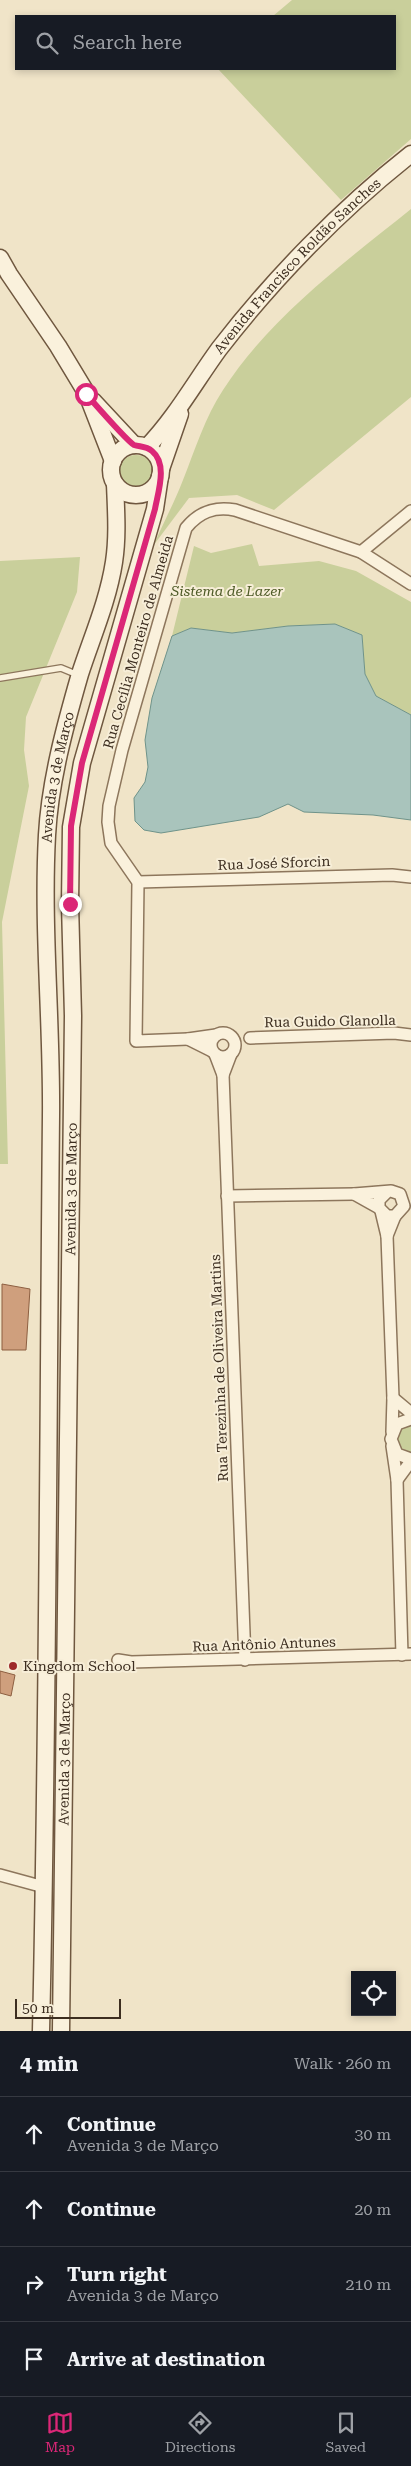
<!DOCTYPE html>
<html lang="en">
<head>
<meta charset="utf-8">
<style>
	:root { --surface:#171b24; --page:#20242c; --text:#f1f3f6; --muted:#9ea1a6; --line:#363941; --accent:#db2777 }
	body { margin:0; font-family:"Roboto Serif",serif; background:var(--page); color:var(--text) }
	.controls { position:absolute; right:15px; bottom:15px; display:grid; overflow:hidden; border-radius:0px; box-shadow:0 2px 8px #0003 }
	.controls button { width:45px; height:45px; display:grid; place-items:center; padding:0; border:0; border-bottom:1px solid var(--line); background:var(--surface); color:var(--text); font:25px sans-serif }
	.scale { position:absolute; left:15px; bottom:12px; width:106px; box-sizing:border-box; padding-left:5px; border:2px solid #3d2e20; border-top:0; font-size:14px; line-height:18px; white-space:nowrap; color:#3d2e20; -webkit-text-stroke:4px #f7eed8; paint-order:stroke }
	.stop { position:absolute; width:15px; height:15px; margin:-11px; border:4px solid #db2777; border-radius:50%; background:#fff }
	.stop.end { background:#db2777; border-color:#fff; box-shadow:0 1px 5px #0008 }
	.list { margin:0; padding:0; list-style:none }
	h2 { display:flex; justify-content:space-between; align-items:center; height:65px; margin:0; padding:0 20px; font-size:21px }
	h2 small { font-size:16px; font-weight:400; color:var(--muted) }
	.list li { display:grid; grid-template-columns:32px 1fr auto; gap:15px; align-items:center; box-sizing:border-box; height:75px; padding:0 20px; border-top:1px solid var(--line) }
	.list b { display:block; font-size:19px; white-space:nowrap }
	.list p { margin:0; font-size:16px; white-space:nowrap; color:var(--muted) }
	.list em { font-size:16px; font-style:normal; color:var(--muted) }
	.icon { flex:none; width:28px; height:28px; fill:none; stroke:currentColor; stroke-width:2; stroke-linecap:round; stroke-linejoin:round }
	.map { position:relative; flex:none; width:411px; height:2031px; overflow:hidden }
	.search { position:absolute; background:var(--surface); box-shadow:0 2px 8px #0003; left:15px; right:15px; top:15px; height:55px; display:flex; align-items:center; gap:12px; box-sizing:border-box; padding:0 18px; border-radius:0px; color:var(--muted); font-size:19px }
	.sheet { height:365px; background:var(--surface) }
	nav { display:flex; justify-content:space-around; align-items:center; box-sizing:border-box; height:70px; border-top:1px solid var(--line); background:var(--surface); font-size:14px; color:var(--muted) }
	nav a { display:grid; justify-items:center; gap:2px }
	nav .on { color:var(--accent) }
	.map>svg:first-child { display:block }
	.green { fill:#c9cf9b }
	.water { fill:#a9c4bc; stroke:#6f938a }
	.building { fill:#cf9f7d; stroke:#8d5f41 }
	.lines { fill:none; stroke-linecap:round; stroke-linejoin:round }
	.lane-casing { stroke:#8d765c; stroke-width:8 }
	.street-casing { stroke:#8d765c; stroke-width:14 }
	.secondary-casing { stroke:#6f573f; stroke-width:19 }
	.lane { stroke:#faf1dc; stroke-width:5.5 }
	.street { stroke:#faf1dc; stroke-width:11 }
	.secondary { stroke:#faf1dc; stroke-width:16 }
	.route { stroke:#db2777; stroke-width:6 }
	.poi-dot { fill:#9e2a2b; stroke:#f7eed8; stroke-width:2 }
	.labels { text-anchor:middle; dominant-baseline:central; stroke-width:4; stroke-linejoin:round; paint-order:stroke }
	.street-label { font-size:14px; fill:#3d2e20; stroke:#f7eed8 }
	.park-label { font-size:14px; font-style:italic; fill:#4d5a26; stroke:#f7eed8 }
	.poi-label { font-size:14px; fill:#3d2e20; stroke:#f7eed8; text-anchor:start }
</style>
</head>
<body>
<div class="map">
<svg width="411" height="2031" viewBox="0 0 411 2031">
	<rect width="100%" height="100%" fill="#f0e4c8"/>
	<g class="green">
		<path d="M292 0H411V139L341 200 218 69H395V16H273Z"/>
		<path d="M411 209V397L274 510 237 495 189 498 153 546C163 524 174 503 183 480 195 450 205 417 223 390 270 317 344 263 411 209Z"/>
		<circle cx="136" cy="472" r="17"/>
		<path d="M252 544 259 566 319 561 356 571 411 602V715L376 696 365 674 362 635 335 624 288 626 232 633 191 628 172 636 194 546 211 553Z"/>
		<path d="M80 557 77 592 26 717 24 750 29 786 2 922 8 1164H0V561Z"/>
		<path d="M411 1423V1456L397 1448V1431Z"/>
	</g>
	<path class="water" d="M335 624 362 635 365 674 376 696 411 715V820L373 815 304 812 288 804 259 817 161 833 144 830 135 821 134 798 145 782 148 767 145 740 152 698 172 636 191 628 232 633 288 626Z"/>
	<g class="building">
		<path d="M2 1284 30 1289 26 1350H2Z"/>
		<path d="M0 1671 15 1675 11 1696 0 1693Z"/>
	</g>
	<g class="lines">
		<g class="lane-casing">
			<path id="lane" d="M0 678 61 668 78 675"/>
		</g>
		<g class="street-casing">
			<g id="street">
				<path d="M361 552 411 511"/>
				<path d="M138 882 392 875 411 877"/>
				<circle cx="223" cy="1045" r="12"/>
				<path d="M250 1038 394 1033 411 1035"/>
				<path d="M188 1039 136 1041 138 882 111 843 108 822 109 806 122 750 186 528C199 512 214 506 235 510L361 552 411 584"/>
				<path d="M212 1051 188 1039 216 1035"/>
				<path d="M215 1054 223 1075 231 1054"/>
				<path d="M223 1075 245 1660"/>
				<path d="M227 1196 354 1194"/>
				<path d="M379 1208 354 1194 391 1191 400 1194 404 1206 395 1216H387L379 1208V1200L387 1192"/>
				<path d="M381 1211 387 1236 395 1216"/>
				<path d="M387 1236 393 1398"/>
				<path d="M411 1419 397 1424 391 1439 397 1454 411 1459"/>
				<path d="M392 1432 393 1398 411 1413"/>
				<path d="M392 1446 397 1480 411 1461"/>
				<path d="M397 1480 402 1655"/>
				<path d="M118 1660 131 1662 411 1654"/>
				<path d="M0 1875 44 1887"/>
			</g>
		</g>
		<g class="secondary-casing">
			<g id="secondary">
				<path d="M0 258 9 274 58 346 87 394 113 461"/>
				<path d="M93 401 134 445"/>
				<circle cx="136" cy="470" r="25"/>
				<path id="s1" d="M147 447C175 418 195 382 219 349 273 279 341 209 411 154"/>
				<path d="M161 469 180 414"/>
				<path id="s2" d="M41 2031C48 1726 48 1421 51 1116 52 1023 42 928 47 835 50 781 65 726 80 674 92 637 108 601 114 562 118 536 116 510 115 484"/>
				<path id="s3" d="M61 2031 73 1016 70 904 71 827 82 763 155 509 160 476"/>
			</g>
		</g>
		<use href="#lane" class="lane"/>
		<use href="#street" class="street"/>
		<use href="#secondary" class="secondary"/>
	</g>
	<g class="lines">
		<path class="route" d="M70 904 71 826 82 763 155 509C158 492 168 464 152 451 146 446 140 447 134 445 127 441 94 403 86 394"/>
	</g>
	<circle class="poi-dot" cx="13" cy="1666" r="5"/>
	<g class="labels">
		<g class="street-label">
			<text stroke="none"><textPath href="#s1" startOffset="236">Avenida Francisco Roldão Sanches</textPath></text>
			<text transform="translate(138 642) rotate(-74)">Rua Cecília Monteiro de Almeida</text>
			<text stroke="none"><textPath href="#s2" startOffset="1255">Avenida 3 de Março</textPath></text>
			<text transform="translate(274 863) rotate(-2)">Rua José Sforcin</text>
			<text transform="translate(330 1021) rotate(-1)">Rua Guido Glanolla</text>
			<text stroke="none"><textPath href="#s3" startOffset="842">Avenida 3 de Março</textPath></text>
			<text transform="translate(219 1368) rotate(-92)">Rua Terezinha de Oliveira Martins</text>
			<text transform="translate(264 1644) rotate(-2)">Rua Antônio Antunes</text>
			<text stroke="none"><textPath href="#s3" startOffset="272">Avenida 3 de Março</textPath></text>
		</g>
		<g class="park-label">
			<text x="227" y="591">Sistema de Lazer</text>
		</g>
		<g class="poi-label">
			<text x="23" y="1666">Kingdom School</text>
		</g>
	</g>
</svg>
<div class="controls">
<button><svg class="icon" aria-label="locate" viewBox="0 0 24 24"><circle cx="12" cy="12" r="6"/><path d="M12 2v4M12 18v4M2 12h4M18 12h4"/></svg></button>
</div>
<div class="scale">50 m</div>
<div class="stop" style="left:86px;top:394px"></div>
<div class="stop end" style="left:70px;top:904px"></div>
<div class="search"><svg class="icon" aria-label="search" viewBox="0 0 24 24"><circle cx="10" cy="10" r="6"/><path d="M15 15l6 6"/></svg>Search here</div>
</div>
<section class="sheet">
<h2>4 min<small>Walk · 260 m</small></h2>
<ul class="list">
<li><svg class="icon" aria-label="ahead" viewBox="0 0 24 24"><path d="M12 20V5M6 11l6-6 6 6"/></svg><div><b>Continue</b><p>Avenida 3 de Março</p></div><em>30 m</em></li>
<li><svg class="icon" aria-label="ahead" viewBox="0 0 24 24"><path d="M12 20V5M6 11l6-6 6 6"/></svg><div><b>Continue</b></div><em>20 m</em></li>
<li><svg class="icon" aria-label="right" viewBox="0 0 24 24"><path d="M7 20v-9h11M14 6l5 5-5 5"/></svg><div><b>Turn right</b><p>Avenida 3 de Março</p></div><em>210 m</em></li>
<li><svg class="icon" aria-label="arrive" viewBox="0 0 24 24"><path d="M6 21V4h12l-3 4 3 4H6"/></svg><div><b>Arrive at destination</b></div></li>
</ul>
</section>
<nav>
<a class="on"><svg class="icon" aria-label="map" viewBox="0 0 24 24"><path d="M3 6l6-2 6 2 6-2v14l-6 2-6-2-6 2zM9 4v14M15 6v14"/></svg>Map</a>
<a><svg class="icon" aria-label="directions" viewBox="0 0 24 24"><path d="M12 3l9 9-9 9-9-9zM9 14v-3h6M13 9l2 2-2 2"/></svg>Directions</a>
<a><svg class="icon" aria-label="saved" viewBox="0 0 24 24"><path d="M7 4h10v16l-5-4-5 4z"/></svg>Saved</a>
</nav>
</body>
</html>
